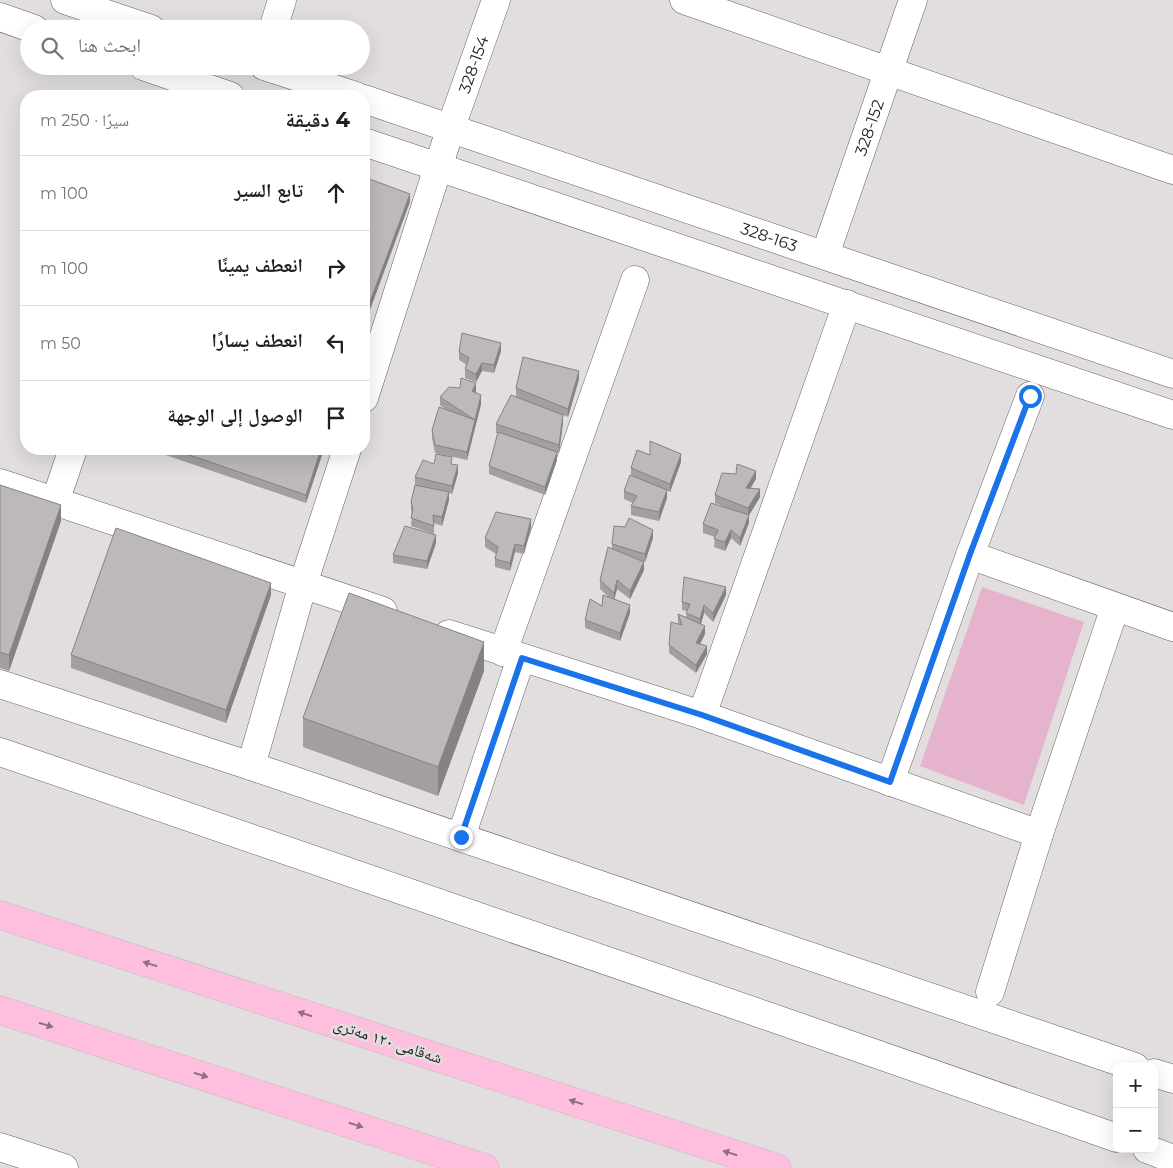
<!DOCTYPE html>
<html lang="ar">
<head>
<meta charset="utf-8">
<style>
	:root { --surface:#fff; --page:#f6f6f6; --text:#202124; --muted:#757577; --line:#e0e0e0 }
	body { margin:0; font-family:Montserrat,"Noto Naskh Arabic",sans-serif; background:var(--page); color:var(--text); direction:rtl }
	.controls { position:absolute; right:15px; bottom:15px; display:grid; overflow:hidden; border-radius:10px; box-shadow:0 5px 20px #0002 }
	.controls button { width:45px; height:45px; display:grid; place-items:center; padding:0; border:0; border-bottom:1px solid var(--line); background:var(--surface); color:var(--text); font:25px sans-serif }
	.stop { position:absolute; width:15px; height:15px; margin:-11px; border:4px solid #1a73e8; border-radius:50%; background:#fff }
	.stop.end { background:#1a73e8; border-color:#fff; box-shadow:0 1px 5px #0008 }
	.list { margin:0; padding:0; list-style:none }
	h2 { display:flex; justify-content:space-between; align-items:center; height:65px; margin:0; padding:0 20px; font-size:21px }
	h2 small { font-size:16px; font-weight:400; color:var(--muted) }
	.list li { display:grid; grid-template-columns:32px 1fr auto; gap:15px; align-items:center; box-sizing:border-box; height:75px; padding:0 20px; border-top:1px solid var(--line) }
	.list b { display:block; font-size:19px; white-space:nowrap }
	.list em { font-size:16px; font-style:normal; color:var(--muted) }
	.icon { flex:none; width:28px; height:28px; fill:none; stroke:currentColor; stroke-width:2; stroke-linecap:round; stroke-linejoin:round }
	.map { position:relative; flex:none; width:1173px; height:1168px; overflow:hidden; direction:ltr }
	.search { position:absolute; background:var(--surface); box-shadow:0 5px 20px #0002; left:20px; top:20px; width:350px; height:55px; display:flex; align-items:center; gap:12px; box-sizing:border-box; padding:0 18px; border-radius:28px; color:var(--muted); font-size:19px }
	.panel { position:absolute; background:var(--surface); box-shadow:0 5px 20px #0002; left:20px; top:90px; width:350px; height:365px; border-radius:20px; direction:rtl }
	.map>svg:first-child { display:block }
	.green { fill:#e5b4cc }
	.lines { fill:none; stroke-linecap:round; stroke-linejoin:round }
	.minor-casing { stroke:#646162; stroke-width:29 }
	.highway-casing { stroke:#bdbdbd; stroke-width:29 }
	.minor { stroke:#fff; stroke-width:28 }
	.highway { stroke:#febede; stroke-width:28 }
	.wall { fill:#a39fa1 }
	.shaded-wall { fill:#848283 }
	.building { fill:#bdb9bb; stroke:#848283 }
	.oneway { fill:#907080 }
	.route { stroke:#1a73e8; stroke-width:6 }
	.labels { text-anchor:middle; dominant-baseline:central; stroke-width:5; stroke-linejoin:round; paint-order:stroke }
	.street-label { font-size:16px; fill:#232222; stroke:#e2dee0 }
</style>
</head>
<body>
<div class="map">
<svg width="1173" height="1168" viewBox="0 0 1173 1168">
	<rect width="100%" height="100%" fill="#e2dee0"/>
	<path class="green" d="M982 587 1084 622 1024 805 920 766Z"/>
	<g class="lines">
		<g class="minor-casing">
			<g id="minor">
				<path d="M65 0 151 29"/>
				<path d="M684 0 1173 170"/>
				<path d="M0 17 34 29"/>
				<path d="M273 29 282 0"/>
				<path d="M143 66 230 96"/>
				<path d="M264 66 356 96"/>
				<path id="s1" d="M364 99 1173 374"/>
				<path d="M364 142 1173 415"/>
				<path id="s2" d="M825 255 913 0"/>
				<path id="s3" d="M364 398 451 127 496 0"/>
				<path d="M0 483 383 611"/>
				<path d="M55 502 73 449"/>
				<path d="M970 555 1173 627"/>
				<path d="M449 634 702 715 1039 834"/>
				<path d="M503 652 635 280"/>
				<path d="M0 684 251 766 1135 1067"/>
				<path d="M702 715 847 304"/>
				<path d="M0 752 773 1018 1117 1138"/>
				<path d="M251 766 303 584 347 449"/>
				<path d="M890 782 970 555 1030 396"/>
				<path d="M461 837 521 658"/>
				<path d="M990 992 1039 834 1115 607"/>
				<path d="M1154 1073 1173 1079"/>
				<path d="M0 1147 64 1168"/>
				<path d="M1147 1149 1173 1159"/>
			</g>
		</g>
		<g class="highway-casing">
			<g id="highway">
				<path d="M0 915 777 1168"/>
				<path d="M0 1010 485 1168"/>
			</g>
		</g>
		<use href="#minor" class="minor"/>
		<use href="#highway" class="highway"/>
	</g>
	<g class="wall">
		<path d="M501 351 494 373 482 371 476 382 465 378V369L467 365 459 360V352Z"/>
		<path d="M579 379 568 417 563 415V423L559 453H557V460L545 495 489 474V466L498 433H496V424L516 396V388Z"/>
		<path d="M476 391 475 393 481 404 467 460 435 453 432 438V430L445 409 440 405V397Z"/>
		<path d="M148 449H324L306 503Z"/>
		<path d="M650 455 681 462 670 492 667 491V498L659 521 631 515V506L633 503 624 499V491L631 475V468Z"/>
		<path d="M452 464 458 473 452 494 449 493V500L442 526 434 523V534L411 526 412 514 411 510V502L415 485V477Z"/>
		<path d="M756 479 750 488 760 497 749 515V523L740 546 731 538 725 551 714 547 715 537 703 533V524L727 508 715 503V495Z"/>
		<path d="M0 485 61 521 9 671 0 668Z"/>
		<path d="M531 527 524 554 515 552 510 571 495 567V559L496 554 485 547V538Z"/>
		<path d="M653 538 645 562 642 561 644 570 630 599 617 589 614 599 630 613 620 641 585 628V620L602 606 610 598 600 589V580L612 549V544Z"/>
		<path d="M436 543 427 569 393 563V555Z"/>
		<path d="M271 595 226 723 71 668V655Z"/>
		<path d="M726 595 713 622 704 613 701 624 705 634 700 644 707 654 696 673 669 653V645L679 624 678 622V614L686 617 687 611 682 610V602Z"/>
		<path d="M484 671 438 796 303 747V718Z"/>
	</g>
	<g class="shaded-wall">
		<path d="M410 194V202L364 326V318Z"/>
		<path d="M501 343V351L494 373V365Z"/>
		<path d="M482 363V371L476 382V374Z"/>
		<path d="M579 371V379L568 417V409Z"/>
		<path d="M476 383V391L472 400V391Z"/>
		<path d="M481 395V404L467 460V452Z"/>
		<path d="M563 415V423L559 453V445Z"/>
		<path d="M321 449H324L306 503V495Z"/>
		<path d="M557 452V460L545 495V487Z"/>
		<path d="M681 454V462L670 492V484Z"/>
		<path d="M458 465V473L452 494V486Z"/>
		<path d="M756 471V479L746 496V488Z"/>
		<path d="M760 489V497L748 517V508Z"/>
		<path d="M667 490V498L659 521V512Z"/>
		<path d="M449 492V500L442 526V517Z"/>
		<path d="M61 505V521L9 671V655Z"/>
		<path d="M749 515V523L740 546V538Z"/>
		<path d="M531 519V527L524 554V546Z"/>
		<path d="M653 530V538L645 562V554Z"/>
		<path d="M731 530V538L725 551V542Z"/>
		<path d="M436 535V543L427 569V561Z"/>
		<path d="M515 544V552L510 571V563Z"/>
		<path d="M644 562V570L630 599V591Z"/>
		<path d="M617 580V589L614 601V593Z"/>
		<path d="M271 583V595L226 723V710Z"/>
		<path d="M726 587V595L713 622V613Z"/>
		<path d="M630 605V613L620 641V633Z"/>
		<path d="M704 605V613L700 627V619Z"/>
		<path d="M705 626V634L696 652V643Z"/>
		<path d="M484 642V671L438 796V767Z"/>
		<path d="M707 646V654L696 673V665Z"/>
	</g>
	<g class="building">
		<path d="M364 177 410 194 364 318Z"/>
		<path d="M462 333 501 343 494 365 482 363 476 374 465 369 469 358 459 352Z"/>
		<path d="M523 357 579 371 568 409 516 388Z"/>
		<path d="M461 378 476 383 472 391 481 395 475 420 440 397 449 387 460 388Z"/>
		<path d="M511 395 563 415 559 445 496 424Z"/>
		<path d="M439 407 475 420 467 452 435 445 432 430Z"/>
		<path d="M498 432 557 452 545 487 489 466Z"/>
		<path d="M650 441 681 454 670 484 631 468 637 450 650 455Z"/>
		<path d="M172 449H321L306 495Z"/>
		<path d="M436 454 452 457 451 464 458 465 452 486 415 477 423 460 434 464Z"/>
		<path d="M737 464 756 471 746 488 760 489 748 508 715 495 722 473 736 474Z"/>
		<path d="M630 475 667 490 659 512 631 506 637 496 624 491Z"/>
		<path d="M0 485 61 505 9 655 0 652Z"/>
		<path d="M415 485 449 492 442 517 433 515 434 526 411 518 413 509 411 502Z"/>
		<path d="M711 503 749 515 740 538 731 530 725 542 714 539 718 530 703 524Z"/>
		<path d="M496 512 531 519 524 546 515 544 510 563 495 559 498 547 485 538Z"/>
		<path d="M629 518 653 530 645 554 612 544 614 526 625 527Z"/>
		<path d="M405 526 436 535 427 561 393 555Z"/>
		<path d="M116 528 271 583 226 710 71 655Z"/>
		<path d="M608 547 644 562 630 591 617 580 614 593 600 580Z"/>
		<path d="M684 577 726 587 713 613 704 605 700 619 686 613 690 604 682 602Z"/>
		<path d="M349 593 484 642 438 767 303 718Z"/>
		<path d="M603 595 630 605 620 633 585 620 590 599 602 606Z"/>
		<path d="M678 614 705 626 696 643 707 646 696 665 669 645 671 622 682 625Z"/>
	</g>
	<defs><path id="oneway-solid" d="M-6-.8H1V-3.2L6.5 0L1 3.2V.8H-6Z" transform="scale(1.25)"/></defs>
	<g class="oneway">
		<use href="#oneway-solid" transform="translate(150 964) rotate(-162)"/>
		<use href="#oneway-solid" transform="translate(305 1014) rotate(-162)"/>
		<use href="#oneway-solid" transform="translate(46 1025) rotate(18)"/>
		<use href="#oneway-solid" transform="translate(201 1075) rotate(18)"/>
		<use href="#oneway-solid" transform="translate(576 1102) rotate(-162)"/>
		<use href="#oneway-solid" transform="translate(356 1125) rotate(18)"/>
		<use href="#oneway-solid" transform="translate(730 1153) rotate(-162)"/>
	</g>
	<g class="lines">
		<path class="route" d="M461 837 522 658 702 715 890 782 970 554 1030 396"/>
	</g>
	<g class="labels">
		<g class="street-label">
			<text stroke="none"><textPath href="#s3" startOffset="351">328-154</textPath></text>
			<text stroke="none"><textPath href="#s2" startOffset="135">328-152</textPath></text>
			<text stroke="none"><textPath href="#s1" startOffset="428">328-163</textPath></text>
			<text transform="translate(388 1041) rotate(18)">شەقامی ١٢٠ مەتری</text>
		</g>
	</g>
</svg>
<div class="controls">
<button>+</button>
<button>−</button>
</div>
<div class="stop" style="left:1030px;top:396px"></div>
<div class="stop end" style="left:461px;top:837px"></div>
<div class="search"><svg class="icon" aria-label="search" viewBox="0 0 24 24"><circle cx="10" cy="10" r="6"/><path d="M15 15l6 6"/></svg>ابحث هنا</div>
<section class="panel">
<h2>4 دقيقة<small>سيرًا · 250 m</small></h2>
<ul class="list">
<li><svg class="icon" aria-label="ahead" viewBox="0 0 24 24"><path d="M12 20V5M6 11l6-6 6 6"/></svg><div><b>تابع السير</b></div><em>100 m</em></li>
<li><svg class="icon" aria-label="right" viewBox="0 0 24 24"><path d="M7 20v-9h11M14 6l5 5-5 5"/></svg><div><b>انعطف يمينًا</b></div><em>100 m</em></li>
<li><svg class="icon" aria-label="left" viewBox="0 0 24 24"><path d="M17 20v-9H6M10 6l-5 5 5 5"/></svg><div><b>انعطف يسارًا</b></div><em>50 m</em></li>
<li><svg class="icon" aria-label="arrive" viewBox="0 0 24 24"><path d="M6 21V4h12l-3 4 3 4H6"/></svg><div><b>الوصول إلى الوجهة</b></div></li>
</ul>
</section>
</div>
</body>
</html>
